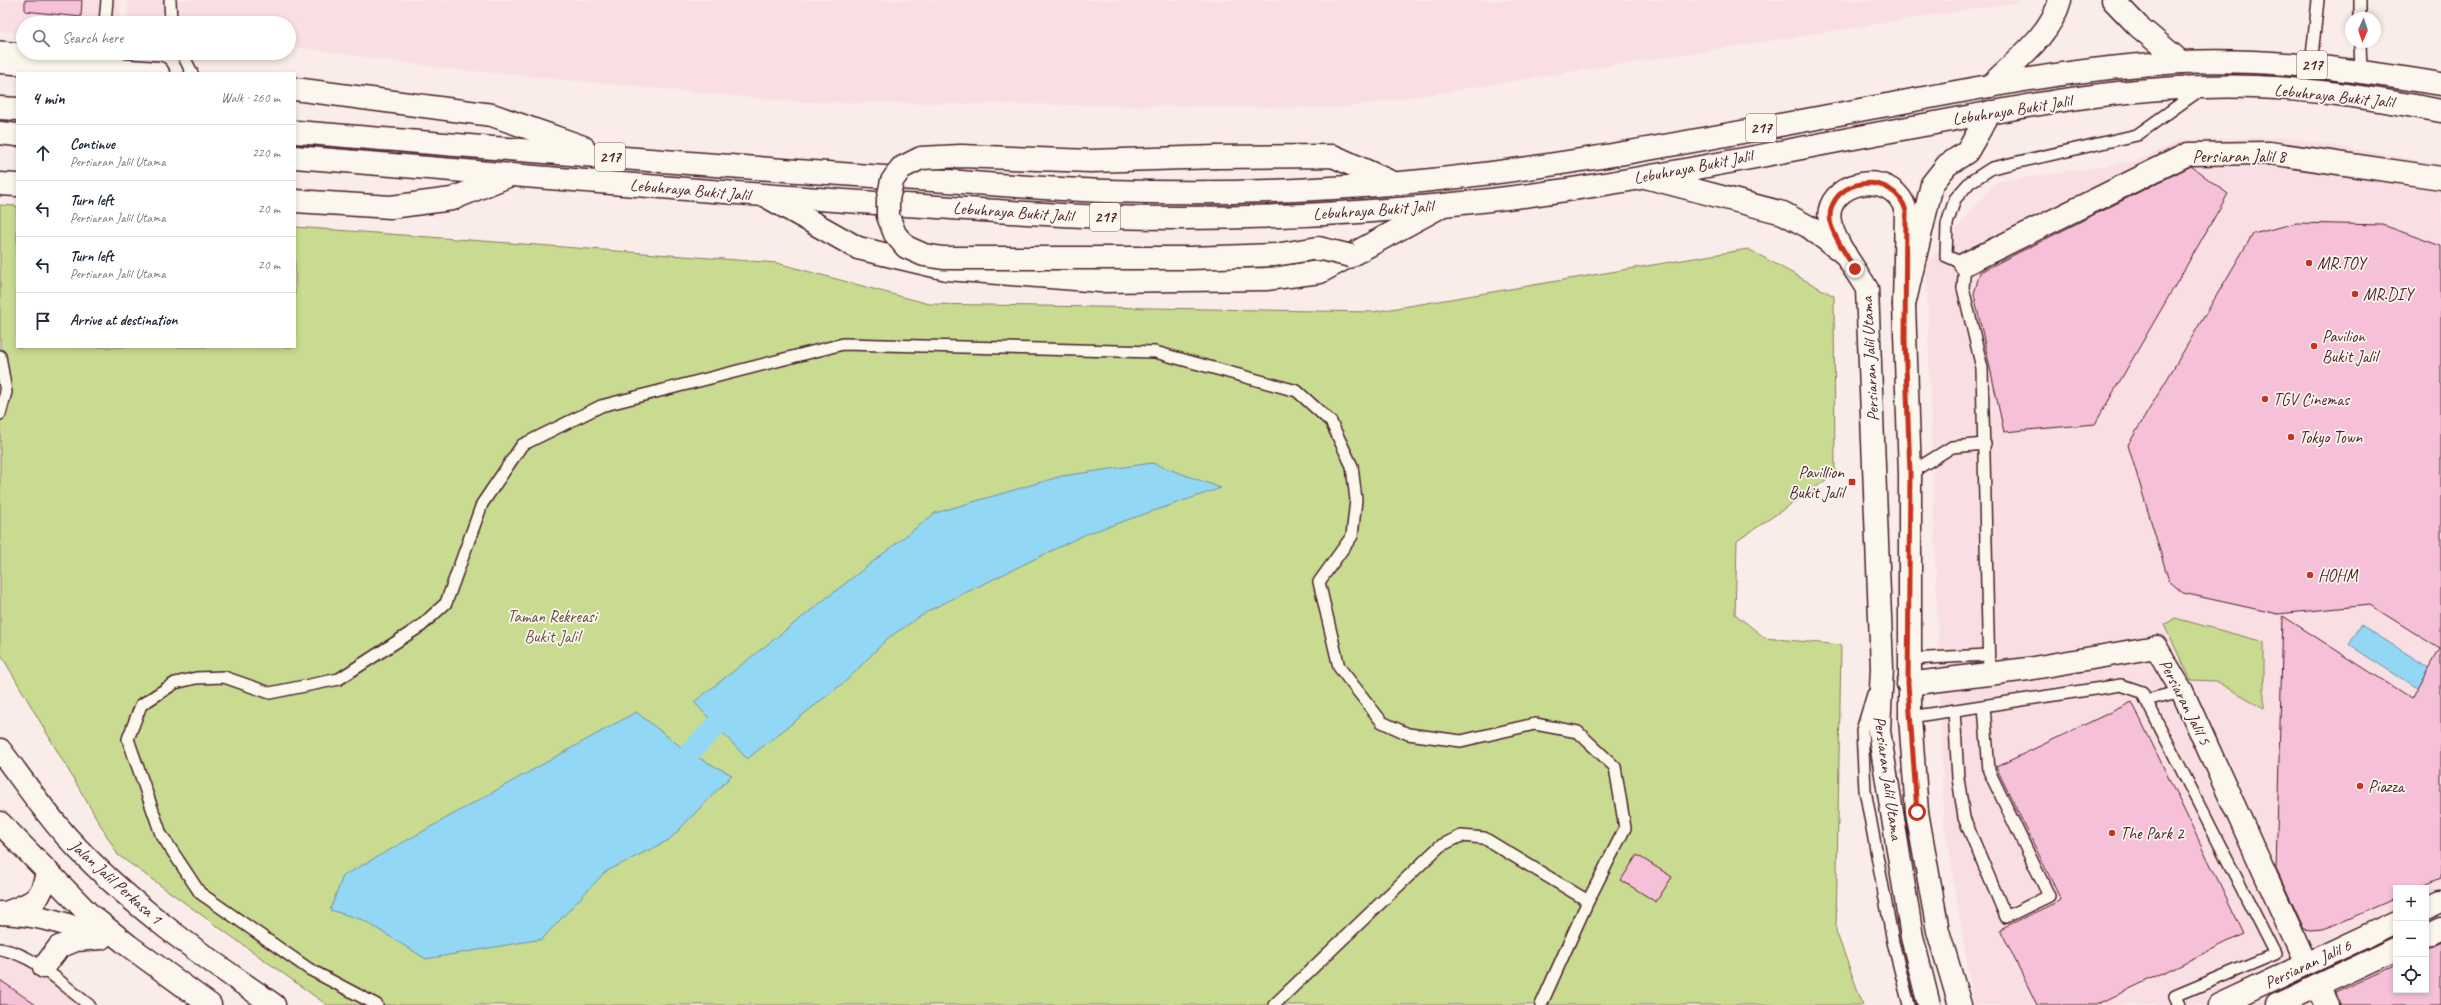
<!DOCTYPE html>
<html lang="en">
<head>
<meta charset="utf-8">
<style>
	:root { --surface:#fff; --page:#f2f2f3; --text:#1f2937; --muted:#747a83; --line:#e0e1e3 }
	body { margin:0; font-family:Caveat,sans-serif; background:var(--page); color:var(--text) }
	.controls { position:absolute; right:12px; bottom:12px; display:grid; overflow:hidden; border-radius:0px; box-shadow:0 2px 6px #0003 }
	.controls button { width:36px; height:36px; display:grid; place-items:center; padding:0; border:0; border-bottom:1px solid var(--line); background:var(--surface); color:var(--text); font:20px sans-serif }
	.compass { position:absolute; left:2345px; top:12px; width:36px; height:36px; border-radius:50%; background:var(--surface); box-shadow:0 2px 6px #0003; rotate:183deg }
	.stop { position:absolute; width:12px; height:12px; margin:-9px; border:3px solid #c8321e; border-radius:50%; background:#fff }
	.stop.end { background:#c8321e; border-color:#fff; box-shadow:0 1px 4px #0008 }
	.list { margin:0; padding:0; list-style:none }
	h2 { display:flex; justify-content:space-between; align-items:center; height:52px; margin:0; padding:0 16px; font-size:17px }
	h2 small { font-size:13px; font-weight:400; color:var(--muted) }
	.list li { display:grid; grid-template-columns:26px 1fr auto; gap:12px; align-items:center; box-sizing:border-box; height:56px; padding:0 16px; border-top:1px solid var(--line) }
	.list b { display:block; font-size:15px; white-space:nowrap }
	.list p { margin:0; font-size:13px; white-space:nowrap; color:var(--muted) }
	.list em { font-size:13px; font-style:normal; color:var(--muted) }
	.icon { flex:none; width:22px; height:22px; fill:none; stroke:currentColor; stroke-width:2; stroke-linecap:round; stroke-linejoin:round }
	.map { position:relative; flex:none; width:2441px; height:1005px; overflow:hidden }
	.search { position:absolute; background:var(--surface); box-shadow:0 2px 6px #0003; left:16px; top:16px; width:280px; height:44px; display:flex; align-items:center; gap:10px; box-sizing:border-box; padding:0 14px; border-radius:22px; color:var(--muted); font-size:15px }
	.panel { position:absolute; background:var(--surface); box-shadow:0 2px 6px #0003; left:16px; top:72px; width:280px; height:276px; border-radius:0px }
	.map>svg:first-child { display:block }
	.built { fill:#f9dfe3; fill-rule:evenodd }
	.green { fill:#c8db90; stroke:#897d5e }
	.water { fill:#92d8f4; stroke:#758ea4 }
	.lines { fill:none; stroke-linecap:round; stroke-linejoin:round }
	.canal { stroke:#92d8f4; stroke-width:21 }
	.building { fill:#f6c0d8; stroke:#4a1f2b }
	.service-casing { stroke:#4a1f2b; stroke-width:14 }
	.minor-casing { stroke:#4a1f2b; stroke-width:25 }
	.tertiary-casing { stroke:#4a1f2b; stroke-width:25 }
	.secondary-casing { stroke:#4a1f2b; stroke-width:25 }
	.trunk-casing { stroke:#4a1f2b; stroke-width:25 }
	.service { stroke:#fbf7ec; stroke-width:11 }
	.minor { stroke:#fbf7ec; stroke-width:22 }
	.tertiary { stroke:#fbf7ec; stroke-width:22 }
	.secondary { stroke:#fbf7ec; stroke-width:22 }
	.trunk { stroke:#fbf7ec; stroke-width:22 }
	.trunk-bridge-casing { stroke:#4a1f2b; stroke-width:25; stroke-linecap:butt }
	.trunk-bridge { stroke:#fbf7ec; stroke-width:22 }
	.route { stroke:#c8321e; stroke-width:5 }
	.poi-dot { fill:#c8321e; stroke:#fbf7ec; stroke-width:1.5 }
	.labels { text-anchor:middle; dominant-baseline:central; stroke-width:3.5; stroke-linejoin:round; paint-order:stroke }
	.shield { fill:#fbf7ec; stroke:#7f6065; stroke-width:1 }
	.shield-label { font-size:16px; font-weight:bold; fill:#4a1f2b }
	.street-label { font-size:17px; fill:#4a1f2b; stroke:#fbf7ec }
	.poi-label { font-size:17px; fill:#4a1f2b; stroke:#fbf7ec; text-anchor:start }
	.park-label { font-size:17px; fill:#6a4e44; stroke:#fbf7ec }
</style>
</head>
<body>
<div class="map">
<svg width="2441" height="1005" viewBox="0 0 2441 1005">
	<rect width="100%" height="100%" fill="#faece8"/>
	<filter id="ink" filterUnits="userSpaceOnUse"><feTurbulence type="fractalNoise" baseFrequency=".025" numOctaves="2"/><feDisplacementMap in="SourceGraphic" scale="8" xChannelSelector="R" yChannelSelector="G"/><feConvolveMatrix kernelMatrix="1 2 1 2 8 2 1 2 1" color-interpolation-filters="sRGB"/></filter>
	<g filter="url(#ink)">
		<g class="built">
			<path d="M0 0H120L119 23H23V33L0 31Z"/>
			<path d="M128 0H2019L2017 2 1341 108 799 102 440 68 289 46V23H127Z"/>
			<path d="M2284 137 2441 164V1005H1974L1944 822 1926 265 1996 182 2136 161 2181 140ZM2396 888H2426V990H2396Z"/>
			<path d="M0 955 11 956 51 982 81 1005H0Z"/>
		</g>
		<g class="green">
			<path d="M0 205 17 206V347H295V227L777 263 929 304 1373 312 1748 249 1834 296 1835 474 1737 541 1735 614 1765 638 1841 645 1836 931 1863 1005H327L118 855 0 653Z"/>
			<path d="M2175 618 2264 642V708L2216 681 2191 680 2164 625Z"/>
		</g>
		<g class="water">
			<path d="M1152 463 1221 488 1086 534 930 610 888 638 847 680 747 759 694 702 935 513 1062 476Z"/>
			<path d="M2361 625 2441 675 2440 703 2349 645Z"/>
			<path d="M636 712 689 753 732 775 669 840 605 872 542 939 426 959 363 920 330 910 343 876Z"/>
		</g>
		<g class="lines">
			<path class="canal" d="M689 753 717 725"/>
		</g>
		<g class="building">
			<path d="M25 0H82L81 17 25 11Z"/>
			<path d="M2191 166 2228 194 2095 424 2004 432 1974 294 1980 272Z"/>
			<path d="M2296 223 2383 225 2441 246V878L2418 888H2396V898L2337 924 2323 929 2310 930 2304 929 2276 868 2283 616 2412 699 2440 649 2370 605 2278 614 2183 593 2169 581 2128 445 2253 234Z"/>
			<path d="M2132 702 2244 934 2096 1005H2037L2000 929 2061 900 1996 767Z"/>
			<path d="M1637 855 1672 877 1656 902 1621 880Z"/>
			<path d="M2441 943V1005H2339L2335 993 2396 965V990H2426V950Z"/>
			<path d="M0 980 36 1005H0Z"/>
		</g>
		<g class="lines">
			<g class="service-casing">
				<g id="service">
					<path d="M170 0 171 23"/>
					<path d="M2360 0V18"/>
					<path d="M105 23 107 0"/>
					<path d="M2360 42 2361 71"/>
					<path d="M0 47 23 49"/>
					<path d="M62 53 104 57 120 63"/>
					<path d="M182 53 192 73"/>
					<path d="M2311 65 2318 0"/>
					<path d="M0 356 6 392 0 414"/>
					<path d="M1910 473 1952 447 1985 444"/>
					<path d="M1909 659 1988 655"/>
					<path d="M1989 674 1982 368 1963 288 1965 264 1946 256 1947 224 1955 199 1970 182 1992 168 2137 135 2200 90"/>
					<path d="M1873 694 1862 730 1865 790 1893 942 1909 1005"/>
					<path d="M2146 700 2182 691"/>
					<path d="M1954 710 1958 778 1964 818 2006 917 2049 896 1989 771 1984 706"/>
					<path d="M1910 717 2121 685 2142 692 2275 954 2175 996 2179 1005"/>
					<path d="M0 949C36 955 61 984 89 1005"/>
					<path d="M377 1005 309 969 200 893 161 834 128 739 141 705 175 683 196 678 224 677 270 693 339 679 421 626 446 603 482 504 522 445 601 406 843 344 1155 352 1297 391 1331 422 1352 466 1356 500 1352 536 1319 582 1339 667 1382 722 1408 734 1461 741 1535 724 1578 732 1615 767 1625 828 1588 901 1541 1005"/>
					<path d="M1274 1005 1440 846 1461 836 1484 838 1588 901"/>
				</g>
			</g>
			<g class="minor-casing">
				<g id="minor">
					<path d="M1965 264 2188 154 2269 153 2441 178"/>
					<path d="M1908 684 2028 669 2156 647 2182 691 2306 964"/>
					<path d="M2426 908 2441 901"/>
					<path d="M0 913C35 914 67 922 99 938"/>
					<path d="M6 913C33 902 41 903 47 872"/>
					<path d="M2426 936 2441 929"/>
					<path d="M44 967 59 947 76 940 101 938"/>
					<path d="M2318 986 2327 1005"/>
					<path d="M2219 1005 2396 922"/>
					<path d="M2277 1005 2396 949"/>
				</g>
			</g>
			<g class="tertiary-casing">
				<path id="tertiary" d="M1929 1005 1912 937 1879 731 1882 668 1867 289C1855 268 1836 246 1830 222 1822 183 1892 164 1906 211L1904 305 1910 473V717L1917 812 1938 931 1960 1005"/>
			</g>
			<g class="secondary-casing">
				<g id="secondary">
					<path d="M2113 0 2138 26 2181 62"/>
					<path d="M1990 86C2015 61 2051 35 2060 0"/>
					<path d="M0 750C22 779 43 810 67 837 127 903 201 955 274 1005"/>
					<path d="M0 823 89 914 129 946 210 1005"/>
				</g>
			</g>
			<g class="trunk-casing">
				<g id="trunk">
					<path d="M0 62 158 73"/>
					<path d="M295 89 492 115 583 147"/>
					<path d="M0 108 17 109"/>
					<path d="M295 132C497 148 699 165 901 178 970 182 1038 189 1107 191 1201 194 1295 192 1389 184 1555 170 1718 136 1882 106 1981 87 2081 67 2182 62 2270 58 2355 70 2441 84"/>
					<path d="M0 133 17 135"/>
					<path d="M295 157C493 173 692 191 890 204 962 208 1035 215 1107 217 1219 220 1331 216 1443 205 1608 190 1772 152 1935 123 2023 106 2114 89 2204 87 2284 84 2363 96 2441 111"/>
					<path d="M1216 157 1333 156 1393 183"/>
					<path d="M1649 178 1783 213 1809 227 1845 254"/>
					<path d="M0 184 17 185"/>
					<path d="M771 199 858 248 947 269 1101 281 1266 279 1320 272 1438 208"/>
					<path d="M295 201 391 207 452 199 508 176"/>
					<path d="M1904 305 1932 184 1947 165 1967 152 1990 112"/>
				</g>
			</g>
			<use href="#service" class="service"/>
			<use href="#minor" class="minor"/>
			<use href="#tertiary" class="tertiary"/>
			<use href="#secondary" class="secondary"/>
			<use href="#trunk" class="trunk"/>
			<g class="trunk-bridge-casing">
				<path id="trunk-bridge" d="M1216 157 1091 161 961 156 921 158 901 168 892 181 888 199V216L895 234 906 247 924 255 943 258H1190L1275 255 1318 248 1351 256"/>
			</g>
			<use href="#trunk-bridge" class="trunk-bridge"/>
		</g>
	</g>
	<g class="lines" filter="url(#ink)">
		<path class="route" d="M1855 269C1848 258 1831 233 1830 220 1828 177 1894 169 1906 211L1905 339 1910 473 1908 684 1917 812"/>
	</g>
	<g class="poi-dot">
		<circle cx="2309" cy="263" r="4"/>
		<circle cx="2355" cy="294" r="4"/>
		<circle cx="2314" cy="346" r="4"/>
		<circle cx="2265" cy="399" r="4"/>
		<circle cx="2291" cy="437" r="4"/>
		<rect x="1848" y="478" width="8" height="8" rx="2"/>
		<circle cx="2310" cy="575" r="4"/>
		<circle cx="2360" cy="786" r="4"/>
		<circle cx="2112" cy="833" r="4"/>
	</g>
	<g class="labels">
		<g class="shield">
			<rect x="2297" y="51" width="30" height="28" rx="3"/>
			<rect x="1746" y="114" width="30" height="28" rx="3"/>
			<rect x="595" y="143" width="30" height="28" rx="3"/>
			<rect x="1090" y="203" width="30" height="28" rx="3"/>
		</g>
		<g class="shield-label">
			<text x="2312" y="65">217</text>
			<text x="1761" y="128">217</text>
			<text x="610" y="157">217</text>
			<text x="1105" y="217">217</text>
		</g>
		<g class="street-label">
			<text transform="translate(2334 96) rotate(6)">Lebuhraya Bukit Jalil</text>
			<text transform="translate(2012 110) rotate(-9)">Lebuhraya Bukit Jalil</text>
			<text x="2239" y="156">Persiaran Jalil 8</text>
			<text transform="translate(1693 167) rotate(-11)">Lebuhraya Bukit Jalil</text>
			<text transform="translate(690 190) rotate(5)">Lebuhraya Bukit Jalil</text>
			<text transform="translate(1373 210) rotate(-4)">Lebuhraya Bukit Jalil</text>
			<text transform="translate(1013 212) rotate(4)">Lebuhraya Bukit Jalil</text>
			<text transform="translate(1870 359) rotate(-93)">Persiaran Jalil Utama</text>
			<text transform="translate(2185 702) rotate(63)">Persiaran Jalil 5</text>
			<text transform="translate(1888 778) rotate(82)">Persiaran Jalil Utama</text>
			<text transform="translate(116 882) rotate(42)">Jalan Jalil Perkasa 1</text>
			<text transform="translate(2308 964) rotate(-25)">Persiaran Jalil 6</text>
		</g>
		<g class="poi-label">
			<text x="2317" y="263">MR.TOY</text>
			<text x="2363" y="294">MR.DIY</text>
			<text x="2322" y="336">Pavilion<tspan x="2322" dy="20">Bukit Jalil</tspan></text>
			<text x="2273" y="399">TGV Cinemas</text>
			<text x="2299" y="437">Tokyo Town</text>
			<text x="1844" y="472" text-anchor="end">Pavillion<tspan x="1844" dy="20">Bukit Jalil</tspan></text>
			<text x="2318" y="575">HOHM</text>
			<text x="2368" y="786">Piazza</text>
			<text x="2120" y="833">The Park 2</text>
		</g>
		<g class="park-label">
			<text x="552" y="616">Taman Rekreasi<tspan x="552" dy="20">Bukit Jalil</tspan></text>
		</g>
	</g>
</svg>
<div class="controls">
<button>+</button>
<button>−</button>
<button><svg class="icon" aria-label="locate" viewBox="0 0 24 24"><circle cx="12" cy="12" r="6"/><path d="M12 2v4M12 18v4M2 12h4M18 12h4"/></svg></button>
</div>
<svg class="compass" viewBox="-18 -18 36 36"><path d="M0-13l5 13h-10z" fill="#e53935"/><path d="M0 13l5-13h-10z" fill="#747a83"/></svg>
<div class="stop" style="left:1917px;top:812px"></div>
<div class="stop end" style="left:1855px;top:269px"></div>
<div class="search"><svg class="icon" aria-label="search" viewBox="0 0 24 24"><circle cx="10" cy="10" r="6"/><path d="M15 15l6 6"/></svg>Search here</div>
<section class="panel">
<h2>4 min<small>Walk · 260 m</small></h2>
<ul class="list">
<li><svg class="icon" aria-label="ahead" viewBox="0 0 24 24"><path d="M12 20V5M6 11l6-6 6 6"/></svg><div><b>Continue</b><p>Persiaran Jalil Utama</p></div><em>220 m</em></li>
<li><svg class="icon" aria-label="left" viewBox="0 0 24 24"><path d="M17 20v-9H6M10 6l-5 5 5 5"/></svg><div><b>Turn left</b><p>Persiaran Jalil Utama</p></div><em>20 m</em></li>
<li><svg class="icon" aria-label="left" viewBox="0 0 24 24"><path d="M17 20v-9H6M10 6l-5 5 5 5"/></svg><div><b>Turn left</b><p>Persiaran Jalil Utama</p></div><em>20 m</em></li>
<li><svg class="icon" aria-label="arrive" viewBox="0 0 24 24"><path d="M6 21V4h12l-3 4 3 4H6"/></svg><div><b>Arrive at destination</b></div></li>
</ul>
</section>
</div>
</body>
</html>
